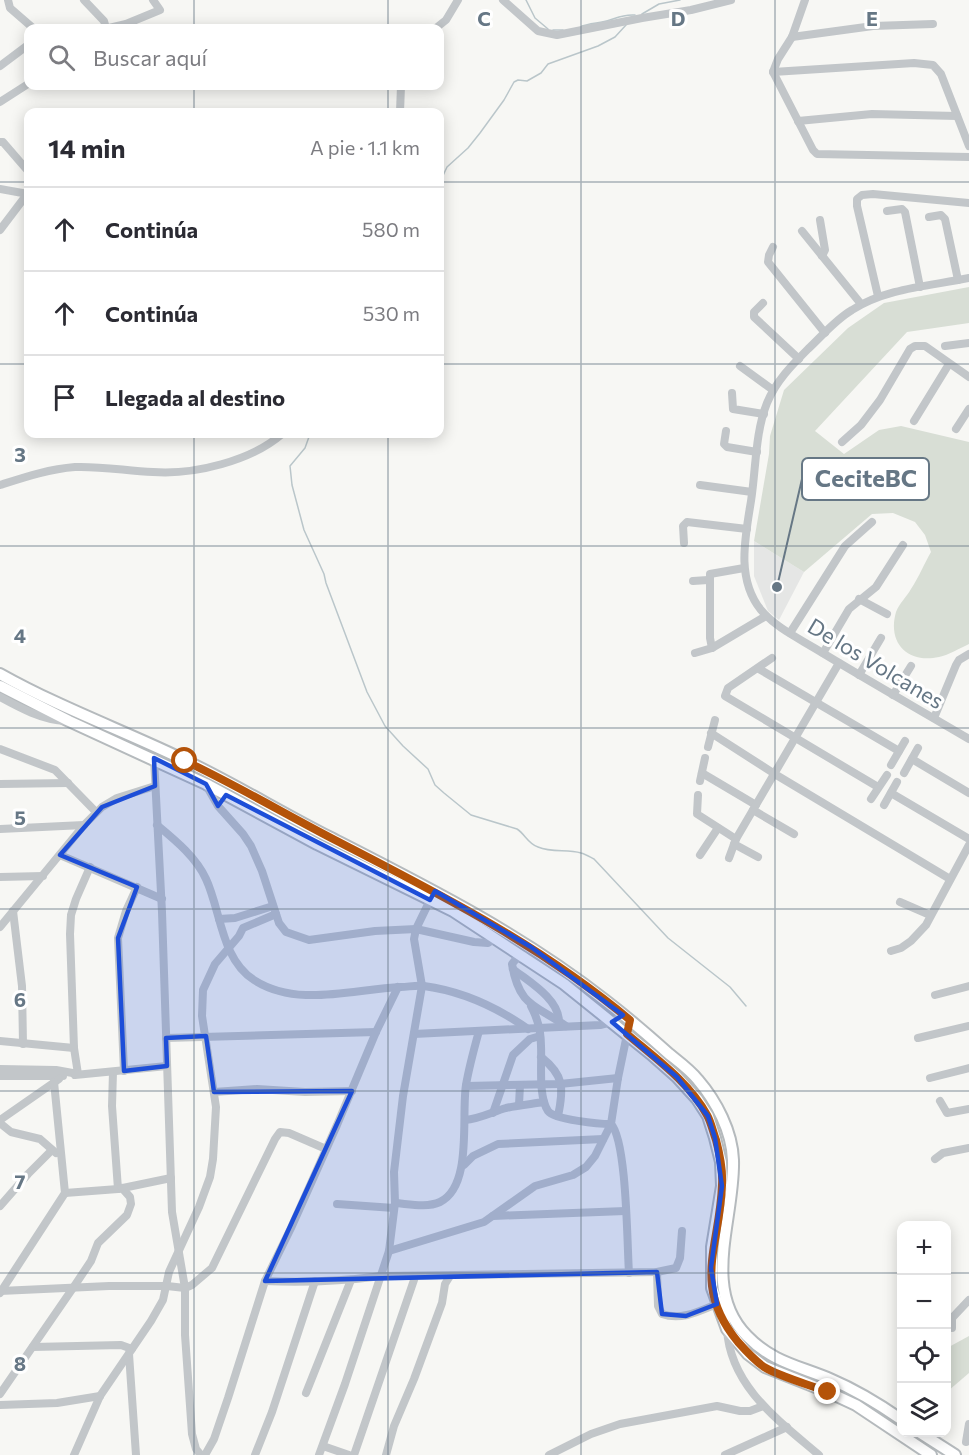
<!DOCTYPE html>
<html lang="es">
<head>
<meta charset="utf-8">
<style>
	:root { --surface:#fff; --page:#f7f7f7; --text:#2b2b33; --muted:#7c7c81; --line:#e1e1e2 }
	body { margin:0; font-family:Commissioner,sans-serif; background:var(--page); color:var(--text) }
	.controls { position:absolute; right:18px; bottom:18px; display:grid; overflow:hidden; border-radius:12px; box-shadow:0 3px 15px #0003 }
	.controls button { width:54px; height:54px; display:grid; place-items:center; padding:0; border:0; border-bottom:2px solid var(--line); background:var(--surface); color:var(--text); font:30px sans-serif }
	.stop { position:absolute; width:18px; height:18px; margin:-14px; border:4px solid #b45309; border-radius:50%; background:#fff }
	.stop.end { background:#b45309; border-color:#fff; box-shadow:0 2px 6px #0008 }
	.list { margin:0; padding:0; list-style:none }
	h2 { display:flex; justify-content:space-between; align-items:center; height:78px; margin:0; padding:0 24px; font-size:26px }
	h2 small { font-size:20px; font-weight:400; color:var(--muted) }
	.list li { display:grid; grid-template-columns:39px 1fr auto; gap:18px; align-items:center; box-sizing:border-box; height:84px; padding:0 24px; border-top:2px solid var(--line) }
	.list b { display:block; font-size:22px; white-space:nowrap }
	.list em { font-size:20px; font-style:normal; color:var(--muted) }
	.icon { flex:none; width:33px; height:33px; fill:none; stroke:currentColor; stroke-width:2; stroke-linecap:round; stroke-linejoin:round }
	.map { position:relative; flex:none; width:969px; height:1455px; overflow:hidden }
	.search { position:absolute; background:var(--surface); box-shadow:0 3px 15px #0003; left:24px; top:24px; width:420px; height:66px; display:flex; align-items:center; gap:15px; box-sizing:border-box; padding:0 21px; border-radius:12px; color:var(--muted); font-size:22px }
	.panel { position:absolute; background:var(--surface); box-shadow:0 3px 15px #0003; left:24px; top:108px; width:420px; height:330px; border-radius:12px }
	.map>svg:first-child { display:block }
	.built { fill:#e5e6e5 }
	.green { fill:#d8ded5 }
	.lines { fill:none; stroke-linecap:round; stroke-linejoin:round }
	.stream { stroke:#bac6ca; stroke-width:1.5 }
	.major-casing { stroke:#b5babd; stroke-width:14 }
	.minor { stroke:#c2c6c9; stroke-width:8 }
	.major { stroke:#fff; stroke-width:10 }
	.route { stroke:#b45309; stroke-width:8 }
	.marked { fill:#1d4ed8; fill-opacity:0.2; stroke:#1d4ed8; stroke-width:4.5; stroke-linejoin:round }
	.grid { fill:none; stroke:#667785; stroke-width:1.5; stroke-opacity:0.55 }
	.labels { text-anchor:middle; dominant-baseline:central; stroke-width:6; stroke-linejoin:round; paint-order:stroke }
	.street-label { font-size:22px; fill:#667785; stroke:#fff }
	.grid-label { font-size:20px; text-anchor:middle; font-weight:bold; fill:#667785; stroke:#fff; stroke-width:6; stroke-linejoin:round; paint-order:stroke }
	.leader { fill:none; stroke:#667785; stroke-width:2 }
	.callout-dot { fill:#667785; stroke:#fff; stroke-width:2 }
	.callout { fill:#fff; stroke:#667785; stroke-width:2 }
	.callout-label { font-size:24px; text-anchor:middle; font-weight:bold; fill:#667785 }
</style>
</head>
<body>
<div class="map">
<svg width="969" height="1455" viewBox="0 0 969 1455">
	<rect width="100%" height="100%" fill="#f7f7f4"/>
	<path class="built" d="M754 541 804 572 779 620 768 611 754 576Z"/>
	<g class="green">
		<path d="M969 287V323L907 332 815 431 844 454 879 430 901 426 969 442V644C960 648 949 655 939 657 908 664 887 643 896 612 899 604 907 596 911 589 919 577 924 564 931 552L925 535 915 522 893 513 872 514 804 572 754 541 769 454 770 436 784 390 848 328 884 303Z"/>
		<path d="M969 1336V1373L948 1391 947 1348Z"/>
	</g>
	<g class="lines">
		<g class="stream">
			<path d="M526 0 535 18 548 29"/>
			<path d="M642 14 659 4 680 0"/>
			<path d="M582 26C589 24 595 23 602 22 615 20 619 14 635 15"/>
			<path d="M553 30H563"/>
			<path d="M440 182 447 167 468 148 480 133 504 100 514 82 518 80 527 81 541 73 548 64 598 46 615 37 626 25"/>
			<path d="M310 434 305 448 290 466 292 485 304 530 324 574 326 583 367 692 385 726 403 746 428 769 435 785 444 793 471 815 517 829C525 834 528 844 538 847 552 853 567 849 581 853 585 854 590 857 594 859L668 938 730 987 746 1006"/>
		</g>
		<g class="major-casing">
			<g id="major">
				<path d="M0 674C57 706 119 729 178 757 229 781 278 811 329 837 425 886 521 934 606 1001 628 1018 649 1036 669 1054 679 1062 690 1070 698 1080 716 1101 732 1131 733 1160 735 1217 700 1289 747 1336 772 1362 799 1366 830 1379 856 1390 879 1404 902 1420"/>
				<path d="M0 686 69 721 206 784 317 844 453 911 564 984 651 1054 677 1077 697 1099 708 1116 715 1138 721 1162 722 1186 712 1247V1288L727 1329 748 1354 765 1367 828 1392 856 1405 931 1455"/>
				<path d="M919 1432 955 1455"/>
			</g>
		</g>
		<g class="minor">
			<path d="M8 0 10 8 33 28"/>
			<path d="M84 0 104 21 106 28"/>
			<path d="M503 0 538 31 557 35 642 18 691 10 731 0"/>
			<path d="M805 0 792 37 778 59 773 72 813 150 817 154 969 157"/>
			<path d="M109 28 126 24 160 10 153 0"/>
			<path d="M436 28 446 20 458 0"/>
			<path d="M792 37 873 26 933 24"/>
			<path d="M0 66 28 45"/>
			<path d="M773 72 914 63 933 65 941 74 969 146"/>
			<path d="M0 102 28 84"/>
			<path d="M400 112 401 86"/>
			<path d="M798 121 872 114 957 116"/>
			<path d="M0 142H3L28 171"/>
			<path d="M0 189 28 194"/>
			<path d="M887 211 902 209 905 212 920 287"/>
			<path d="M929 217 941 215 945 219 958 280"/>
			<path d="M820 220 825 250 822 256"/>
			<path d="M0 230 28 193"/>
			<path d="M802 231 861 304"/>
			<path d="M773 247 769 255 768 262 825 333"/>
			<path d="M969 278C930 286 886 288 852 310 835 320 822 336 808 349 792 365 776 381 767 403 755 433 756 469 751 501 745 538 736 579 761 610 775 627 798 638 816 649 867 680 918 709 969 739"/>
			<path d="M878 296 857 206V199L862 195 873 194 969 203"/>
			<path d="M763 303 754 312V317L799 359"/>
			<path d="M945 346 969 343"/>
			<path d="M740 366 773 390"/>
			<path d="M732 393 733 409 764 414"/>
			<path d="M914 421 949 364"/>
			<path d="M956 429 969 409"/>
			<path d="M726 431 724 444 727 447 757 452"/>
			<path d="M842 442 861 425 880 400 910 349 915 346H925L969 377"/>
			<path d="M0 485C25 477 49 469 75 467 102 466 127 471 153 472 194 475 251 461 282 434"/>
			<path d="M700 485 752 492"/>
			<path d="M684 543 683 526 687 522 747 529"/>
			<path d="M693 581 708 580"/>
			<path d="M859 599 887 614"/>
			<path d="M790 633 845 546 872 522"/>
			<path d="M712 648 710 638V574L744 568"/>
			<path d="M695 653 712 648 766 616"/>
			<path d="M823 653 849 609 876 587 903 545"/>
			<path d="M772 658 728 688 725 696 878 787"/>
			<path d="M759 669 899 751"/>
			<path d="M859 675 881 638"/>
			<path d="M893 695 911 666"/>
			<path d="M0 697C20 708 42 720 66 721"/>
			<path d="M934 718 956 665 959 660 969 654"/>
			<path d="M711 733 778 776 950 879"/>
			<path d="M708 747 715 720"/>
			<path d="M0 749 55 770 96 812"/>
			<path d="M154 758 162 912 172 1212 185 1288V1335L192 1434 196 1449 201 1455"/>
			<path d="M912 759 969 793"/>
			<path d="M891 765 905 741"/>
			<path d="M702 773 756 805"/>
			<path d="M904 773 918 748"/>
			<path d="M700 781 705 758"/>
			<path d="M0 784 68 783"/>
			<path d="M206 785 218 806 243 834 251 846 262 871 279 923 286 932 309 940 375 931 416 929 474 942 488 943 495 938"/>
			<path d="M891 793 969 839"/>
			<path d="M698 795 697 814 736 839"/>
			<path d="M871 799 887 775"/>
			<path d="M884 805 897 782"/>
			<path d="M753 810 794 834"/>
			<path d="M157 825C175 840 196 857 206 879 221 911 221 959 254 980 298 1008 352 989 401 987 408 987 416 985 424 986 461 991 498 1008 528 1029"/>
			<path d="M0 829 84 825"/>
			<path d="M734 844 758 857"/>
			<path d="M60 855 162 899"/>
			<path d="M700 855 718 828"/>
			<path d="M729 858 736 839 839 663"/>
			<path d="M0 877 43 876"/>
			<path d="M900 902 930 915"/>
			<path d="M13 911 22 986 23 1044"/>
			<path d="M219 919 235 918 273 906"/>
			<path d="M0 927 84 825 102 807 117 798 155 786"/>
			<path d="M891 951 901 948 911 941 926 925 969 845"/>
			<path d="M524 956 516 959 512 964C519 1007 536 1005 566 1026"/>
			<path d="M513 969C529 982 558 998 559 1021"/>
			<path d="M935 995 969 986"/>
			<path d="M531 1006C538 1019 541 1032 541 1046 542 1064 538 1096 548 1111 555 1120 600 1124 611 1124 627 1141 627 1245 629 1273"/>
			<path d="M414 1034 600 1025 612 1022 623 1015"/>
			<path d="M166 1038 376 1032"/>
			<path d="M918 1038 969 1026"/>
			<path d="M0 1041 74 1048"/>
			<path d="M541 1057C564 1075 564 1088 558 1116"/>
			<path d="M0 1069 56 1070 78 1074 74 1048 70 934 71 915 76 899 90 867"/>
			<path d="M124 1071 118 938 126 911 137 887"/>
			<path d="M113 1072 112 1106 118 1189"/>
			<path d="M75 1075 167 1066"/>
			<path d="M0 1076H63"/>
			<path d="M930 1078 969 1068"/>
			<path d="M466 1086 560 1084 618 1078"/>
			<path d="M214 1092 257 1089 305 1092 352 1091"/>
			<path d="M940 1101 947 1113 969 1109"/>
			<path d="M519 1105 520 1085"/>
			<path d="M493 1113 513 1055 530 1039 540 1036"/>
			<path d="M0 1120 59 1079"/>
			<path d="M465 1120C480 1119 492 1112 506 1108 519 1105 532 1104 544 1102"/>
			<path d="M0 1123 11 1132 40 1139 56 1153"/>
			<path d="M935 1159 943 1153 969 1148"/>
			<path d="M464 1165 473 1156 498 1144 603 1139"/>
			<path d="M65 1193 118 1189 171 1178"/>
			<path d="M395 1203C409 1204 427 1208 440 1202 473 1186 461 1116 466 1085 469 1067 474 1049 479 1031"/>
			<path d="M337 1204 394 1208"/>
			<path d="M0 1206 28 1174 52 1150"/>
			<path d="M493 1216 625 1211"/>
			<path d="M389 1251 484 1222 535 1186 573 1175 586 1167 595 1156 611 1124 618 1078 630 1020"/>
			<path d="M657 1272 658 1306 662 1314C681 1321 700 1311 717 1304"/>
			<path d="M265 1281C304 1283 343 1281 382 1276L657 1272 676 1268 680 1258 682 1231"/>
			<path d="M0 1291 109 1286H167L185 1288 192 1285 212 1268 275 1139 280 1132 289 1133 326 1149"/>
			<path d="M0 1293 65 1193 54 1082"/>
			<path d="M952 1328V1318L969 1300"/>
			<path d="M727 1329C730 1386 779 1421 819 1455"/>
			<path d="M33 1347 121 1345 132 1349"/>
			<path d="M129 1354 136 1455"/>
			<path d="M306 1393 351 1280"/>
			<path d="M0 1394 73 1288 91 1261 98 1243 127 1215 131 1204 130 1197 122 1188"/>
			<path d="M0 1405 57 1403 100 1396"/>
			<path d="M966 1442 969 1424"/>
			<path d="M323 1446 349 1455"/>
			<path d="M74 1455 100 1396 151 1321 163 1300 169 1272 199 1207 210 1177 213 1159 216 1107 202 1016 203 990 215 964 239 936 243 928 276 914"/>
			<path d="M205 1455 214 1439 228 1398 265 1281 291 1228 337 1125 376 1032 398 987"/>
			<path d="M255 1455 272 1412 315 1281"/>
			<path d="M319 1455 345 1384 389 1251 395 1203 394 1172 403 1096 422 986 414 939 416 929 432 896"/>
			<path d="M354 1455 415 1277"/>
			<path d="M386 1455 394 1426 414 1379 442 1303 445 1284 450 1276"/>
			<path d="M549 1455 591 1434 620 1424 717 1406 740 1411H750L763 1406"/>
			<path d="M725 1455 787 1427"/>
		</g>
		<use href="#major" class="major"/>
	</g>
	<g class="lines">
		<path class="route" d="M185 761C236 785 285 814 335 840 439 894 539 944 630 1020L627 1034C655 1058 689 1082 707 1115 711 1122 713 1132 716 1140 720 1155 723 1170 722 1185 720 1247 691 1285 738 1342 746 1351 754 1360 764 1367 783 1378 808 1384 828 1392"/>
	</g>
	<path class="marked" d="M154 758 206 784 218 806 226 795 430 900 435 891 531 947 623 1015 612 1022 677 1077 708 1116 715 1138 722 1186 711 1268 717 1304 686 1316 662 1314 657 1272 265 1281 352 1091 214 1092 206 1036 166 1038 167 1066 124 1071 118 938 137 887 60 855 102 807 155 786Z"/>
	<path class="grid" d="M194 0V28M388 0V28M581 0V1455M775 0V1455M194 86V112M388 86V112M0 182H28M440 182H969M0 364H28M440 364H969M194 434V1455M388 434V1455M0 546H969M0 728H969M0 909H969M0 1091H969M0 1273H902M946 1273H969"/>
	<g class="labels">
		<g class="street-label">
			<text transform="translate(876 663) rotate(31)">De los Volcanes</text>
		</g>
	</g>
	<g class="grid-label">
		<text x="484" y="26">C</text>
		<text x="678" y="26">D</text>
		<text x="872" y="26">E</text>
		<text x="20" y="462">3</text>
		<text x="20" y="643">4</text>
		<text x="20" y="825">5</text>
		<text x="20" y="1007">6</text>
		<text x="20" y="1189">7</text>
		<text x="20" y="1371">8</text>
	</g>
	<path class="leader" d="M777 587L802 479"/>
	<circle class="callout-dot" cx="777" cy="587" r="6"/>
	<rect class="callout" x="802" y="458" width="127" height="42" rx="6"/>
	<g class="callout-label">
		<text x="866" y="487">CeciteBC</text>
	</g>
</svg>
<div class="controls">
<button>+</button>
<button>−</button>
<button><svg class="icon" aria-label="locate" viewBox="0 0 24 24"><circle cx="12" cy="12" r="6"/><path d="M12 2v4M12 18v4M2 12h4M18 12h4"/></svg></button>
<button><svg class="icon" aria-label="layers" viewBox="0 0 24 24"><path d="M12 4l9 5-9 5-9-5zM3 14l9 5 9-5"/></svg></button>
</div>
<div class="stop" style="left:185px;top:761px"></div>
<div class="stop end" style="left:828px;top:1392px"></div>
<div class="search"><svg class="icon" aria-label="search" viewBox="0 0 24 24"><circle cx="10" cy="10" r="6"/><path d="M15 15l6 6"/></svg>Buscar aquí</div>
<section class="panel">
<h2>14 min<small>A pie · 1.1 km</small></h2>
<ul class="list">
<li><svg class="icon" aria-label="ahead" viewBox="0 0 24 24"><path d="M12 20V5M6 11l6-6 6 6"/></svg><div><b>Continúa</b></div><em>580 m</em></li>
<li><svg class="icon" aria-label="ahead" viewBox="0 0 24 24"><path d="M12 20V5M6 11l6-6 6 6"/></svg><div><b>Continúa</b></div><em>530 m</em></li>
<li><svg class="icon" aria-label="arrive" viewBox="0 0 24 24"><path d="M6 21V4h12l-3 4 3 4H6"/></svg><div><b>Llegada al destino</b></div></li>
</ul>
</section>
</div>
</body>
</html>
